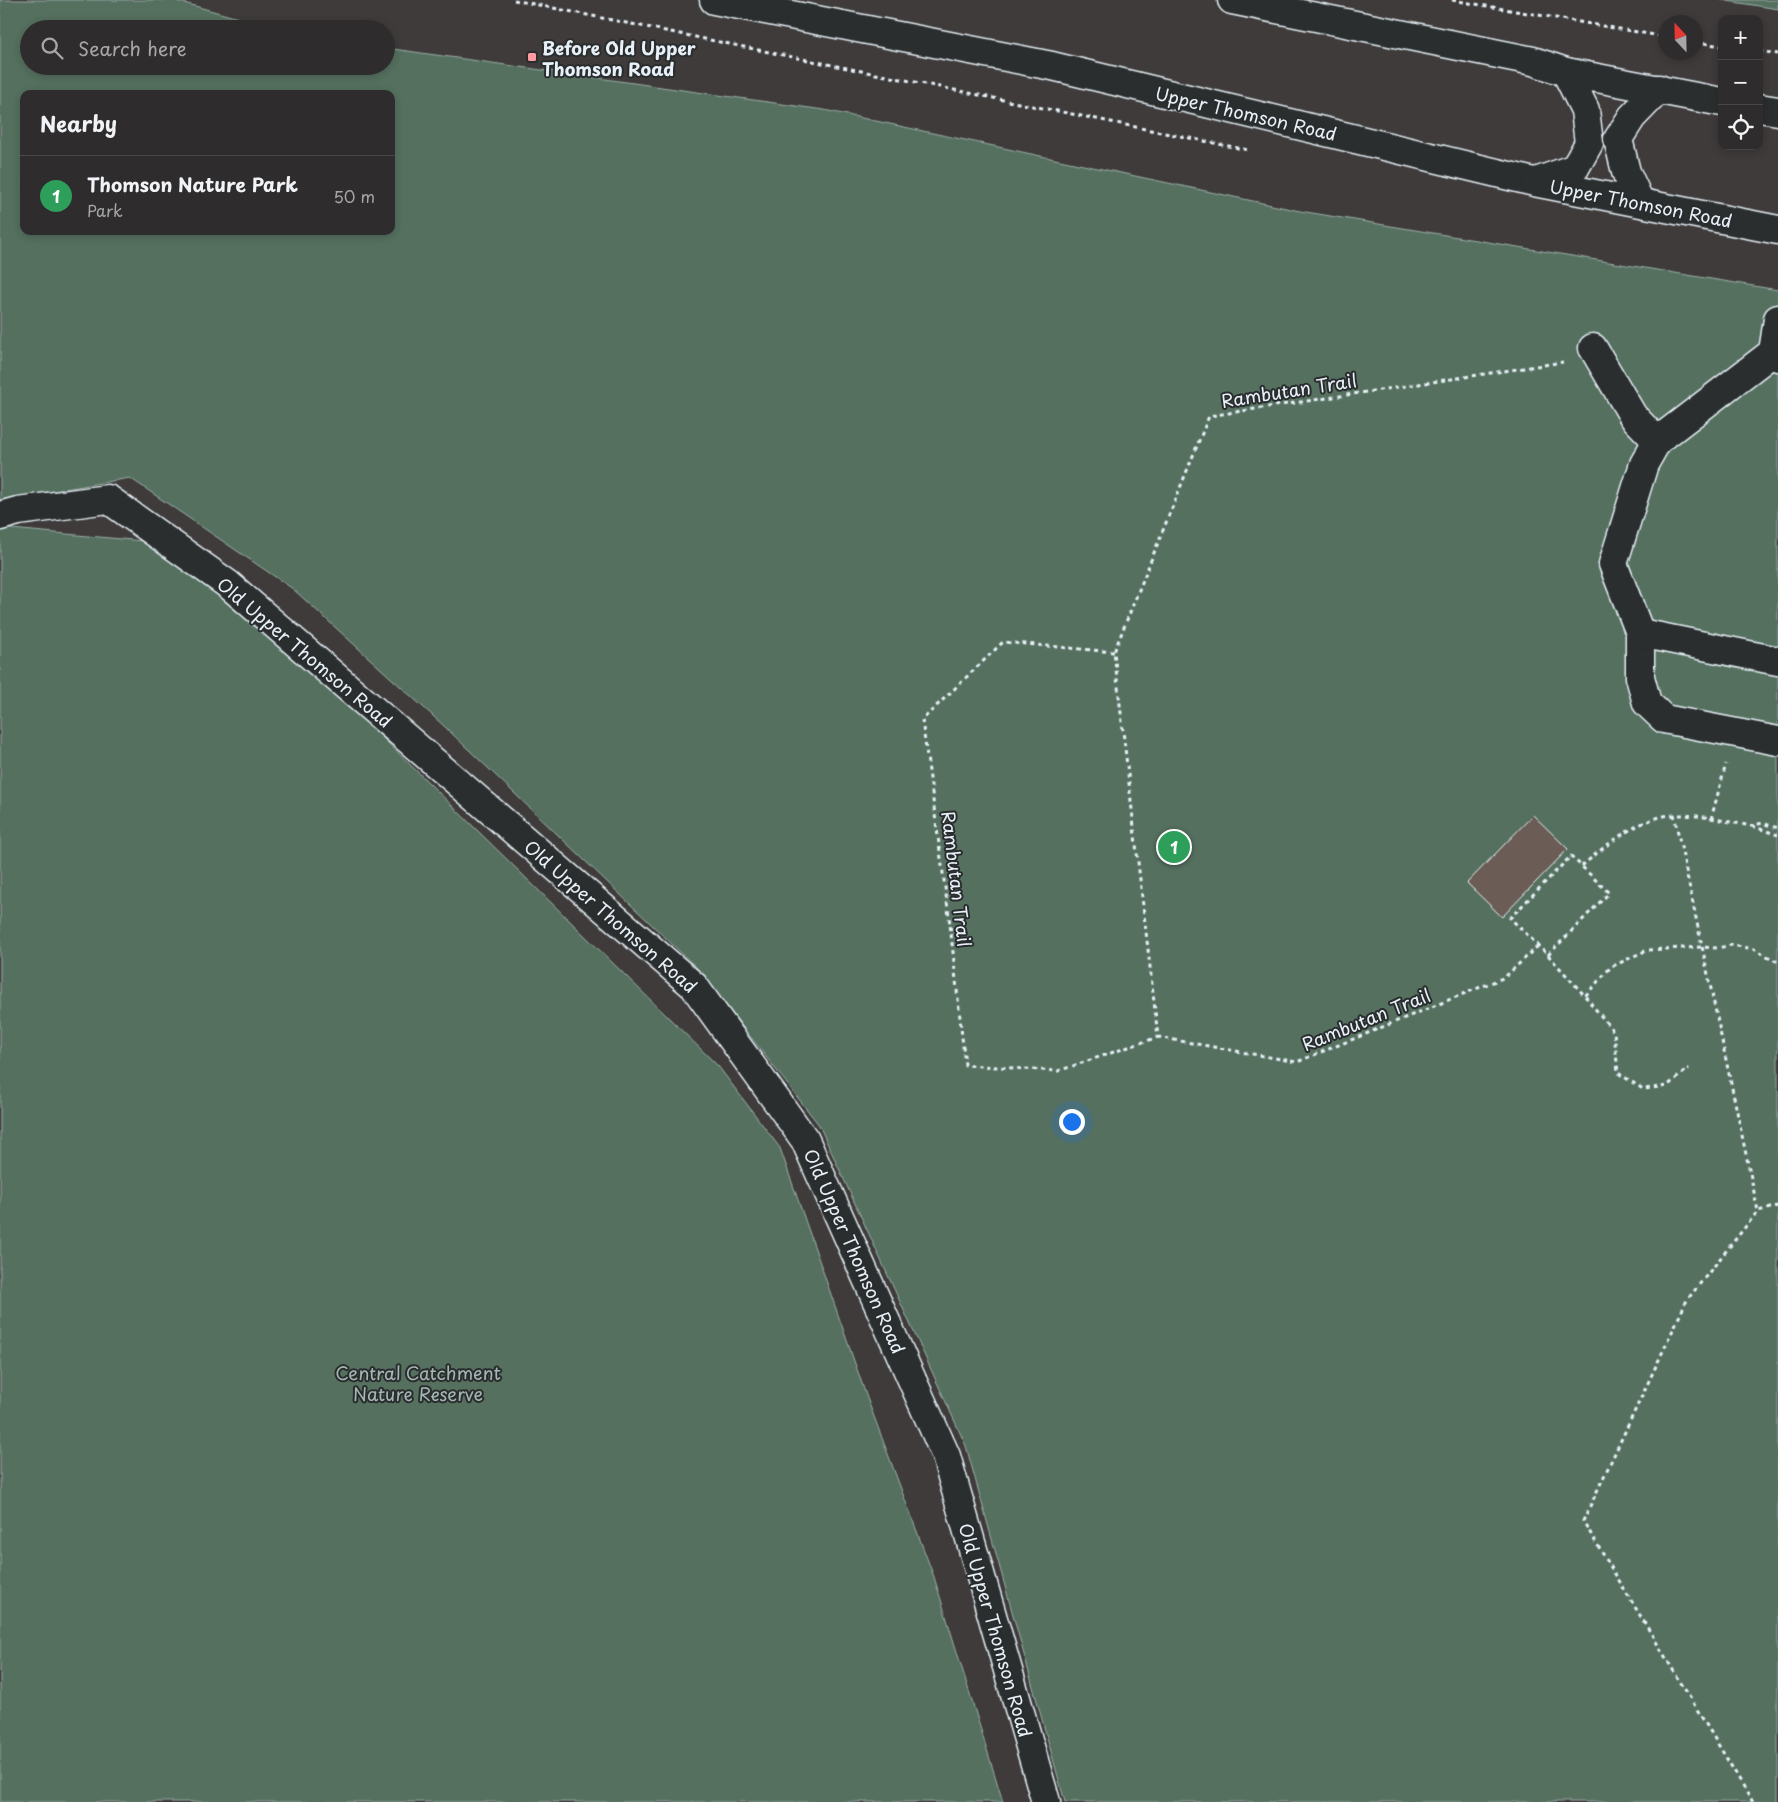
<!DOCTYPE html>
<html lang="en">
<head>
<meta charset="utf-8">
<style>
	:root { --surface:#2e2c2c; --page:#3a3838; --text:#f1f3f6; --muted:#a7a7a9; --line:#494848; --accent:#db2777 }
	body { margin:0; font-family:"Playpen Sans",sans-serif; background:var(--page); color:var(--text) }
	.controls { position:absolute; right:15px; top:15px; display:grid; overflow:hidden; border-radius:10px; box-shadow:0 2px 8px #0003 }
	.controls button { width:45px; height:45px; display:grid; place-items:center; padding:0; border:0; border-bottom:1px solid var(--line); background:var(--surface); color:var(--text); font:25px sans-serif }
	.compass { position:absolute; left:1658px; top:15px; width:45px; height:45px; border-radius:50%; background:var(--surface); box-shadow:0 2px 8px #0003; rotate:338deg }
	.you { position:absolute; left:1071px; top:1121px; width:18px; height:18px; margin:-12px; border:4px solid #fff; border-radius:50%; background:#1a73e8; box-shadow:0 0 0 8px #1a73e833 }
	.badge { display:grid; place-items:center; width:32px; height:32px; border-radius:50%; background:var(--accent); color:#fff; font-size:16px; font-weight:700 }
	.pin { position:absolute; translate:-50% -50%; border:2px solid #fff; box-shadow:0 1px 5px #0006 }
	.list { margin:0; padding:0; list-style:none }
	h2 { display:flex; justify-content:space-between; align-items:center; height:65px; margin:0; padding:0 20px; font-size:21px }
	h2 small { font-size:16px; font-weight:400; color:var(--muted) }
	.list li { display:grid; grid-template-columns:32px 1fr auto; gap:15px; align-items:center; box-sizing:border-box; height:80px; padding:0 20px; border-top:1px solid var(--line) }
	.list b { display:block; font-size:19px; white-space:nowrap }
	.list p { margin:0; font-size:16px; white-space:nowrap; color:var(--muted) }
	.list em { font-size:16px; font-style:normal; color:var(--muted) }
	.icon { flex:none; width:28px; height:28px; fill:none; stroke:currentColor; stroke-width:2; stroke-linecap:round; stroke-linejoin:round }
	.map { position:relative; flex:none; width:1778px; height:1802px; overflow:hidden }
	.search { position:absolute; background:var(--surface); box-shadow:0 2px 8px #0003; left:20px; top:20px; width:375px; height:55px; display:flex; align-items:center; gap:12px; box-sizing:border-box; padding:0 18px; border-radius:28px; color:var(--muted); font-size:19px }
	.panel { position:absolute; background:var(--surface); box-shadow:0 2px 8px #0003; left:20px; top:90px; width:375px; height:145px; border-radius:10px }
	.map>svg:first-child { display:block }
	.green { fill:#54705f; stroke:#9eb0ac; fill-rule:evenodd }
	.building { fill:#6c5b56; stroke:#e8f1f8 }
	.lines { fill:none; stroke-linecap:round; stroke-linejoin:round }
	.minor-casing { stroke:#e8f1f8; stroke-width:31 }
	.major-casing { stroke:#e8f1f8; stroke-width:31 }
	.path { stroke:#e8f1f8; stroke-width:3; stroke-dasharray:4 4; stroke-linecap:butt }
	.minor { stroke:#2a2d2e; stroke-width:28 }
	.major { stroke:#2a2d2e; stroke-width:28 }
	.poi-dot { fill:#ff9aa2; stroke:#2a2d2e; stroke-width:2 }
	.labels { text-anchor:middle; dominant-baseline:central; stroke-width:4; stroke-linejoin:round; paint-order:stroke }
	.poi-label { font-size:18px; font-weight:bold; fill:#e8f1f8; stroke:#2a2d2e; text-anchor:start }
	.street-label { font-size:18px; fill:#e8f1f8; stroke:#2a2d2e }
	.park-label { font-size:18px; fill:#a5b7b3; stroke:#2a2d2e }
</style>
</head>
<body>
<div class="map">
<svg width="1778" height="1802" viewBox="0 0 1778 1802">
	<rect width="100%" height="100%" fill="#3e3b3a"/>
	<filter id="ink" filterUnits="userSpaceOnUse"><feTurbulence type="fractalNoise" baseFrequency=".02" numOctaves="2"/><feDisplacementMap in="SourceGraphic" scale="10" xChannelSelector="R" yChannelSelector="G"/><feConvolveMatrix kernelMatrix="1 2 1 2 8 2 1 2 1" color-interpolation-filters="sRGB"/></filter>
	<g filter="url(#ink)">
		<g class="green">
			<path d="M0 0H173L278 29H29V66H386V48L824 110 1300 211 1778 290V1802H1065L966 1446 819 1125 697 968 444 726 293 589 130 478 0 500ZM24 94H391V231H24Z"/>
			<path d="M1721 0H1778V9Z"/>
			<path d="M0 528 154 542 240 598 718 1066 780 1148 867 1398 934 1577 1003 1802H0Z"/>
		</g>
		<path class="building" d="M1533 815 1568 849 1502 917 1467 883Z"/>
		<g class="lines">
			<g class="minor-casing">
				<g id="minor">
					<path d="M1778 319 1773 352 1778 357"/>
					<path d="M1593 348 1633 416 1657 441"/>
					<path d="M1773 352 1657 441 1644 464 1613 564 1640 633V677L1647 703 1664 719 1778 741"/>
					<path d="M0 516 18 511 108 499 229 585 694 986 805 1140 946 1456 1046 1802"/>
					<path d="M1640 633 1778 661"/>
				</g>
			</g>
			<g class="major-casing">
				<g id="major">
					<path d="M714 0 1052 66 1534 182 1778 230"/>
					<path d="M1232 0 1533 61 1566 72 1722 102"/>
					<path d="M1759 108 1778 111"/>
					<path d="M1536 182 1575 168 1589 143 1585 110 1566 72"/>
					<path d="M1640 202 1626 172 1618 139 1632 117 1659 89"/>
				</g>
			</g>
			<g class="path">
				<path d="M514 0 1248 150"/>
				<path d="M1452 0 1666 37"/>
				<path d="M1696 42 1722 46"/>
				<path d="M1759 51 1778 54"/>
				<path d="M1114 652 1003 642 922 720 950 924 965 1065 1058 1071 1158 1037"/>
				<path d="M1674 814 1758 1211"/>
				<path d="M1711 819 1726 764"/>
				<path d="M1752 826 1778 835"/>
				<path d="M1571 856 1609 893 1548 955 1510 918Z"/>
				<path d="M1582 866C1604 846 1643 815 1675 815 1700 814 1727 822 1752 826L1762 823 1778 828"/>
				<path d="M1538 946 1505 977 1297 1062 1158 1037 1114 652 1209 416 1563 362"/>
				<path d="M1548 955 1585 996 1611 967 1647 950 1701 947 1718 948 1731 945 1754 949 1778 962"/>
				<path d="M1585 996 1614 1032 1618 1073 1643 1089 1667 1086 1689 1068"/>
				<path d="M1753 1802 1583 1521 1687 1300 1758 1211 1778 1206"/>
			</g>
			<use href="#minor" class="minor"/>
			<use href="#major" class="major"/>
		</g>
	</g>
	<rect class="poi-dot" x="527" y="52" width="10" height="10" rx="2.5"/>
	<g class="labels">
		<g class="poi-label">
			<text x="542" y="47">Before Old Upper<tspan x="542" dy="21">Thomson Road</tspan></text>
		</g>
		<g class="street-label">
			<text transform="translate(1246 113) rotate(13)">Upper Thomson Road</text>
			<text transform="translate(1641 203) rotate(11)">Upper Thomson Road</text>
			<text transform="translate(1289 390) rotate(-9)">Rambutan Trail</text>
			<text transform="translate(305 652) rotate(40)">Old Upper Thomson Road</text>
			<text transform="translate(957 879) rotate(83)">Rambutan Trail</text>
			<text transform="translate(611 916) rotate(41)">Old Upper Thomson Road</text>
			<text transform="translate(1366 1019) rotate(-22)">Rambutan Trail</text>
			<text transform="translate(855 1251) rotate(66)">Old Upper Thomson Road</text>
			<text transform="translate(996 1630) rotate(74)">Old Upper Thomson Road</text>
		</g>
		<g class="park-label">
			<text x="418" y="1372">Central Catchment<tspan x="418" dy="21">Nature Reserve</tspan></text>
		</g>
	</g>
</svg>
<div class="controls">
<button>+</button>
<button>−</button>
<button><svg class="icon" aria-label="locate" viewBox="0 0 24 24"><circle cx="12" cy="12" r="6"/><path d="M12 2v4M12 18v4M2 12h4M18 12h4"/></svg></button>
</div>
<svg class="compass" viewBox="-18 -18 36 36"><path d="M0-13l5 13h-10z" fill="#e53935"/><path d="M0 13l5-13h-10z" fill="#a7a7a9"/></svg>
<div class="you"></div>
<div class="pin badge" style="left:1174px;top:847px;background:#2e9e5b">1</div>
<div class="search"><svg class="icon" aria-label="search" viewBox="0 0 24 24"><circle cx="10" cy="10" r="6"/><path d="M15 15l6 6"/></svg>Search here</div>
<section class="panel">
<h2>Nearby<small></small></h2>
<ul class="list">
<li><span class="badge" style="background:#2e9e5b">1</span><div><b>Thomson Nature Park</b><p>Park</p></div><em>50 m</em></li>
</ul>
</section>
</div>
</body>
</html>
